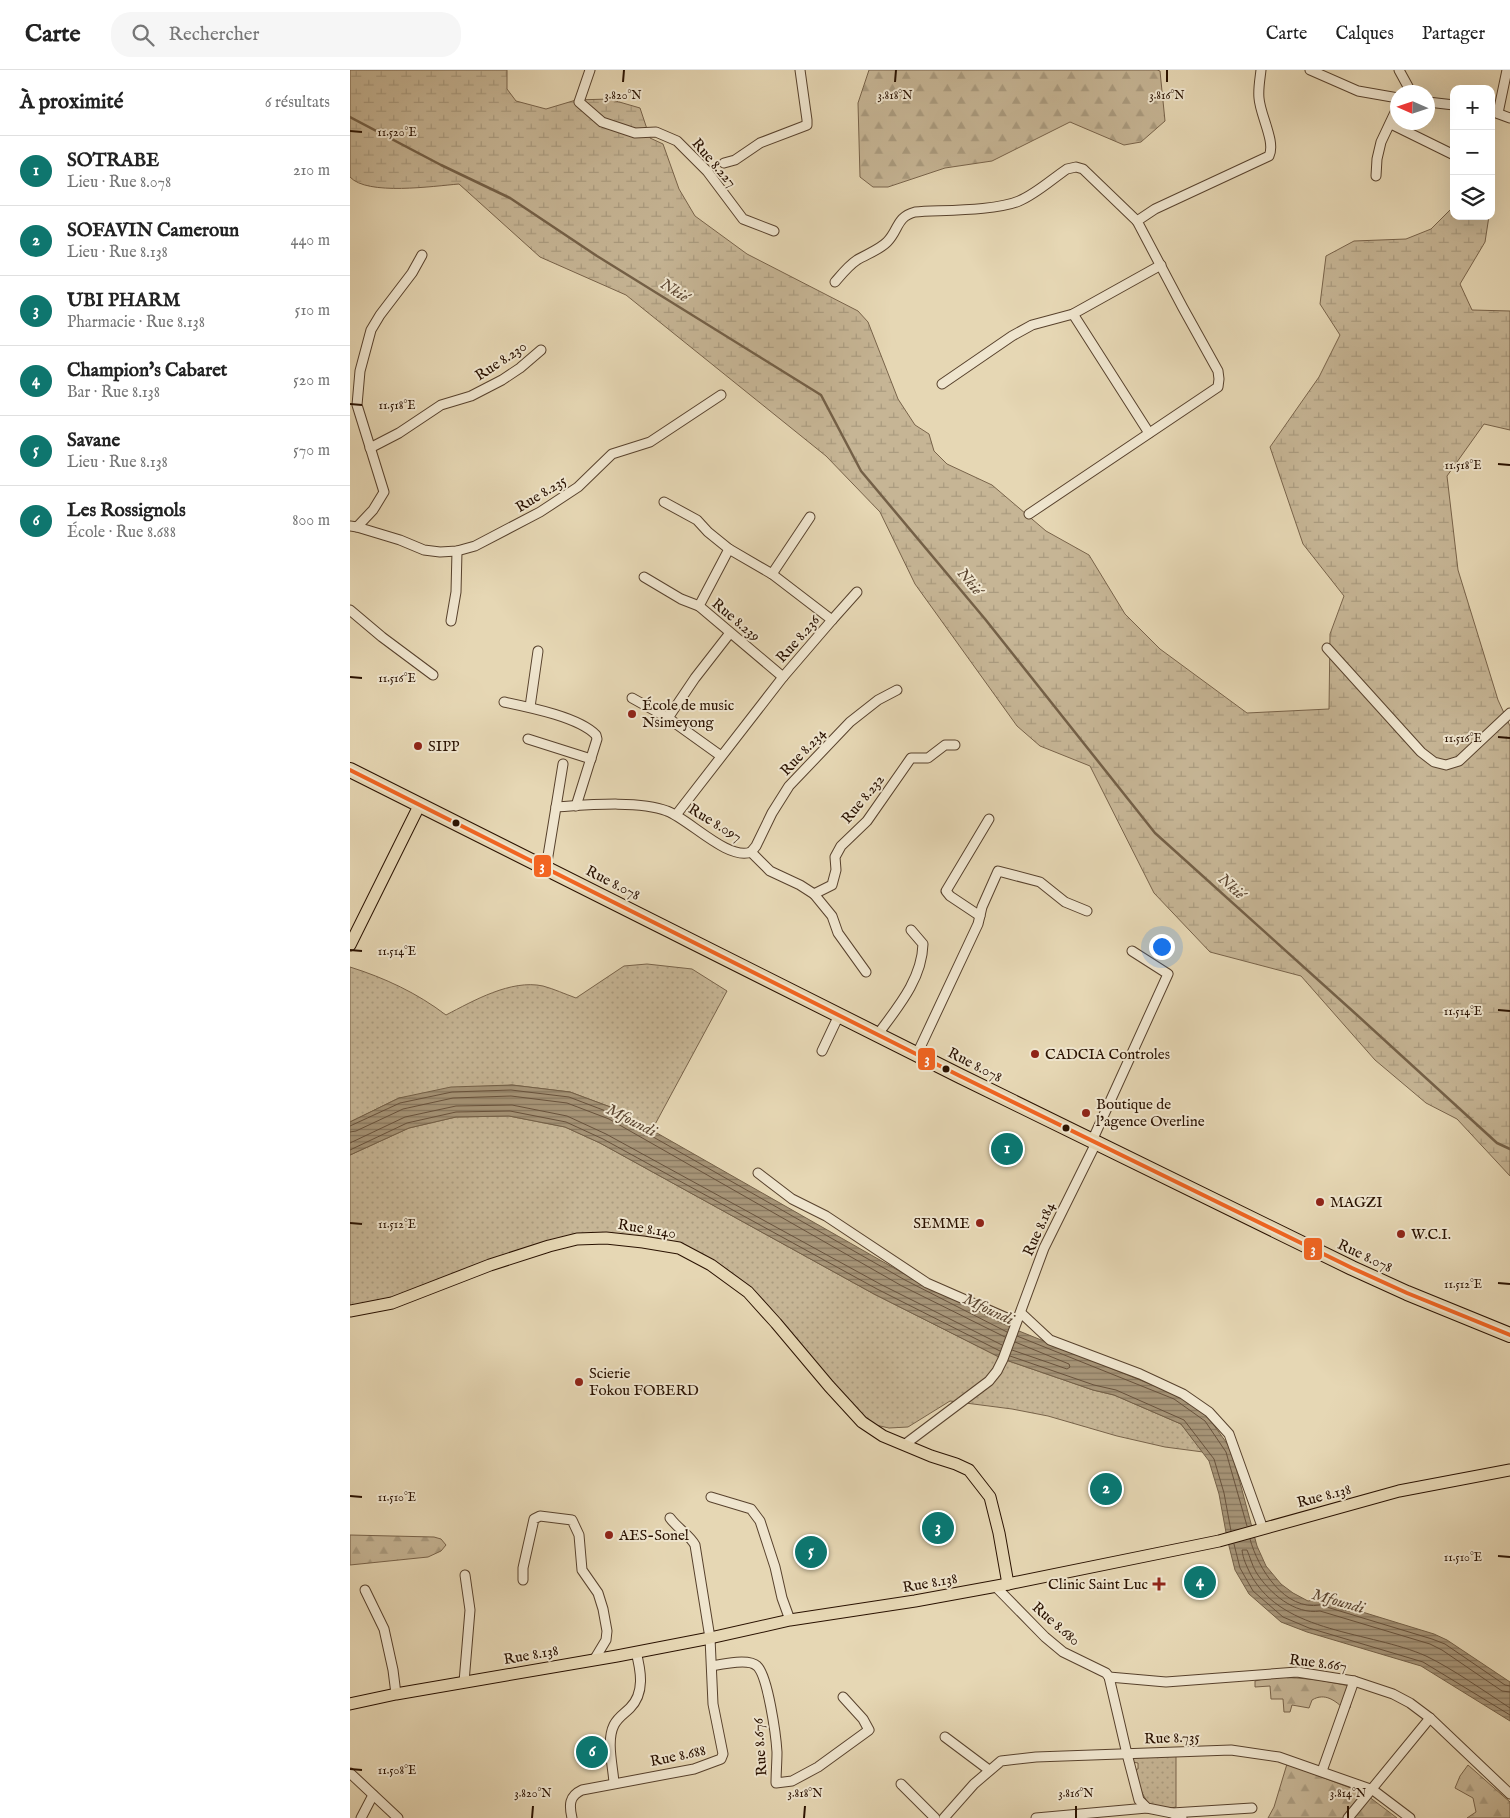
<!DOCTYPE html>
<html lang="fr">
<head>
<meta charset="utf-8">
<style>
	:root { --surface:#fff; --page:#f6f6f6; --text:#222; --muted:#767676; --line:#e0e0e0; --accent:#0f766e }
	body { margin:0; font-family:"IM FELL English",serif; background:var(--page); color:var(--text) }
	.controls { position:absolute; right:15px; top:15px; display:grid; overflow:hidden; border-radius:10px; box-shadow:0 5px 20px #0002 }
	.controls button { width:45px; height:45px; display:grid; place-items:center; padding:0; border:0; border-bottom:1px solid var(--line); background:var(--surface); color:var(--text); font:25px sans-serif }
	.compass { position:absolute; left:1040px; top:15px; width:45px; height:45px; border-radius:50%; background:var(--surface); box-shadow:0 5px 20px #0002; rotate:273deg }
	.you { position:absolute; left:811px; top:876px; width:18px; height:18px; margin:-12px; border:4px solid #fff; border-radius:50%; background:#1a73e8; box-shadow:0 0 0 8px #1a73e833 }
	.badge { display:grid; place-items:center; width:32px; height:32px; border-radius:50%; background:var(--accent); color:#fff; font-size:16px; font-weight:700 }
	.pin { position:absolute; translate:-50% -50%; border:2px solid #fff; box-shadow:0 1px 5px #0006 }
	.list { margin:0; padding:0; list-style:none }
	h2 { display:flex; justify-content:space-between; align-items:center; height:65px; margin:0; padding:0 20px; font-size:21px }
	h2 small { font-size:16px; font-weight:400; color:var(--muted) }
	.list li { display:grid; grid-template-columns:32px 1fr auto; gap:15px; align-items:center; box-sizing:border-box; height:70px; padding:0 20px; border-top:1px solid var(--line) }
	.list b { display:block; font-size:19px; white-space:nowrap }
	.list p { margin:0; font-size:16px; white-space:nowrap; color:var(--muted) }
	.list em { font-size:16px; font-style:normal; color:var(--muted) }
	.icon { flex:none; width:28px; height:28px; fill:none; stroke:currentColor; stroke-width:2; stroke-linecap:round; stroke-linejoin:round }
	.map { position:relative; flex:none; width:1160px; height:1748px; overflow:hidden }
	header { display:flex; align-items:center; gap:30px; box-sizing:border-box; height:70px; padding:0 25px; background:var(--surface); border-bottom:1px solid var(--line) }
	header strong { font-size:24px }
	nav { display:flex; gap:28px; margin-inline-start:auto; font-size:18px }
	.search { width:350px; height:45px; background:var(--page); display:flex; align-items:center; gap:12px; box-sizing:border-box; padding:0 18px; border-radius:20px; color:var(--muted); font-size:19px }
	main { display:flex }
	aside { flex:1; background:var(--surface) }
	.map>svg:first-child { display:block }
	.grass { fill:url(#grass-dots); stroke:#78634a }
	.forest { fill:url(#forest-firs); stroke:#78634a }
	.wetland { fill:url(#wetland-marsh); stroke:#78634a }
	.water { fill:url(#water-rules); stroke:#746047 }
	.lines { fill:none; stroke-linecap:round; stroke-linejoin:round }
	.shore { stroke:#68523c; stroke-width:1 }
	.stream { stroke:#746047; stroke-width:2.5 }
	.minor-casing { stroke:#58422d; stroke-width:11 }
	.major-casing { stroke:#291100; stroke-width:13 }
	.highway-casing { stroke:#291100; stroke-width:16 }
	.minor { stroke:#efe5ce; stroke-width:9 }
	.major { stroke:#e6d7b4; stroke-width:11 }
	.highway { stroke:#e6d7b4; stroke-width:14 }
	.bus-1-casing { stroke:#efe5ce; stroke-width:8 }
	.bus-1 { stroke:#f26522; stroke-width:4 }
	.ticks { fill:none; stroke:#291100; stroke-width:2 }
	.poi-dot { fill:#8f2418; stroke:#efe5ce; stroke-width:2 }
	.bus-dot { fill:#291100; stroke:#efe5ce; stroke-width:2 }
	.labels { text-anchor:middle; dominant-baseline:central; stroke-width:4; stroke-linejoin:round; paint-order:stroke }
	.street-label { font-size:15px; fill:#291100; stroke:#efe5ce }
	.poi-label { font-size:15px; fill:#291100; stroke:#efe5ce; text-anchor:start }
	.water-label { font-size:16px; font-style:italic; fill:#5b4530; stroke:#efe5ce }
	.ticks-label { font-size:12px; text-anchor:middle; fill:#291100; stroke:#efe5ce; stroke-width:4; stroke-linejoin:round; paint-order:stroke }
	.line-badge { stroke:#efe5ce; stroke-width:2 }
	.badge-label { font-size:14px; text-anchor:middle; font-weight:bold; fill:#fff }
</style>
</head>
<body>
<header>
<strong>Carte</strong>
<div class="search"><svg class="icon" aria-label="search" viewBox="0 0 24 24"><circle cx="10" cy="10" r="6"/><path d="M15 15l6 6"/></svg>Rechercher</div>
<nav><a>Carte</a><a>Calques</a><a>Partager</a></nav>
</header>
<main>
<aside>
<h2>À proximité<small>6 résultats</small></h2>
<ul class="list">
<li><span class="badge">1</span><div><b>SOTRABE</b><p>Lieu · Rue 8.078</p></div><em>210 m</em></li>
<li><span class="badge">2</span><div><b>SOFAVIN Cameroun</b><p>Lieu · Rue 8.138</p></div><em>440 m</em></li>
<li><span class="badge">3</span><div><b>UBI PHARM</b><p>Pharmacie · Rue 8.138</p></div><em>510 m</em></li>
<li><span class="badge">4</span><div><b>Champion's Cabaret</b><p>Bar · Rue 8.138</p></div><em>520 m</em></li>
<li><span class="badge">5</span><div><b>Savane</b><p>Lieu · Rue 8.138</p></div><em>570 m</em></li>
<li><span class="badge">6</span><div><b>Les Rossignols</b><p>École · Rue 8.688</p></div><em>800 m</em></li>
</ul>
</aside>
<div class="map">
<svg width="1160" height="1748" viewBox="0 0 1160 1748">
	<defs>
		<pattern id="grass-dots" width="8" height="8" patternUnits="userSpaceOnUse" patternTransform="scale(1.25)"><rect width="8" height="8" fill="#c6b595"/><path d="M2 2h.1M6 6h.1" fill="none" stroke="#aa9b7f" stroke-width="1.8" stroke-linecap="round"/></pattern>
		<pattern id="forest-firs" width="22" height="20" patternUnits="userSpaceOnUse" patternTransform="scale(1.25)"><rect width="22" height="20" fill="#c6b595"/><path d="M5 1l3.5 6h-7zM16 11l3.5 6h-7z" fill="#aa9b7f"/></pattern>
		<pattern id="wetland-marsh" width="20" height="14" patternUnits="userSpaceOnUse" patternTransform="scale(1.25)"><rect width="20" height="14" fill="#c6b595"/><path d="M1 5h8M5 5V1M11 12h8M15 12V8" fill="none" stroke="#aa9b7f"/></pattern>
		<pattern id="water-rules" width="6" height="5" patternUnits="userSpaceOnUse" patternTransform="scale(1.25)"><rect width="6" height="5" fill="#a69477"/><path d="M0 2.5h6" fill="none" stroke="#87775f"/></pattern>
	</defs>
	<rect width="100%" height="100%" fill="#e6d7b4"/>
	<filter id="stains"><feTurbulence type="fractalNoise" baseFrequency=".004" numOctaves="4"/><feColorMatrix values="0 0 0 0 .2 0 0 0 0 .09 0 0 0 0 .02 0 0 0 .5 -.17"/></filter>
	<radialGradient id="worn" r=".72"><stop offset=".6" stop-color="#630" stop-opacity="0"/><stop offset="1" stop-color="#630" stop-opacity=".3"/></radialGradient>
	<g class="grass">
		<path d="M297 894 342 899 377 921 302 1060 263 1038 220 1022 162 1015 49 1028 0 1052V897C35 908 67 923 96 945 123 931 161 909 193 916 204 919 215 924 226 928L274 896Z"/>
		<path d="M159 1046 215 1057 250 1073 524 1224 653 1289 743 1320 764 1325 831 1354 853 1382 815 1377 767 1366 698 1346 662 1339 600 1331 558 1357 539 1358 512 1352 398 1222 329 1178 227 1169 0 1241V1085L59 1058 106 1047Z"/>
		<path d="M826 1686V1737L816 1739 799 1735 791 1721 784 1700 788 1699V1693L782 1692V1690L785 1688Z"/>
	</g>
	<g class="forest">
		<path d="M519 0H807L810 1 815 51 791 72 774 75 720 52 642 91 595 98 538 117H523L510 107 508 33Z"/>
		<path d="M0 1465 84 1467 91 1469 96 1475 91 1481 78 1487 0 1495Z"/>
		<path d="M925 1606 969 1610 1000 1616 1003 1620 1000 1638 995 1640C986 1631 975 1622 962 1630L959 1638 942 1635 940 1642H934L933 1629H921L920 1616 905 1617V1611Z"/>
		<path d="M937 1694 1014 1723 1047 1748H918L924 1737Z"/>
		<path d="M1118 1695 1160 1732V1748H1117L1126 1742 1123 1728 1105 1718 1110 1706Z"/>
	</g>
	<path class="wetland" d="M0 0H157V19L166 31 196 39 226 30 259 29 290 38 300 68 313 74 329 119 345 146 397 184 508 241 518 252 548 329 565 355 579 364 584 381 597 394 642 415 696 461 739 485 775 544 810 579 897 643 979 639 980 564 994 526 953 474 920 377 969 307 990 265 970 234 976 186 1004 171 1056 169 1081 159 1104 136V146H1139L1135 172 1110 214 1122 240 1160 241V360L1134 354 1097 406 1108 500 1148 630 1160 656V1106L1107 1049 1076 1033 1025 990 951 906 860 882 804 823 740 696 690 676 667 656 565 514 530 442 476 386 276 225 190 187 109 114C84 116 17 126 0 107Z"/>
	<path class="water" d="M162 1015 220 1022 263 1038 558 1206 664 1259 827 1325 858 1347 881 1379 907 1476 916 1496 931 1514 943 1523 958 1531 970 1529 1084 1564 1097 1570 1160 1612V1651L1071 1596 957 1562 931 1552 899 1524 885 1500 877 1468 869 1424 859 1391 831 1354 764 1325 743 1320 653 1289 524 1224 250 1073 215 1057 159 1046 106 1047 59 1058 0 1085V1052L49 1028 101 1017Z"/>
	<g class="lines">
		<g class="shore">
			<path d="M0 1056 50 1033 102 1022 161 1020 219 1027 261 1043 555 1210 657 1262"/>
			<path d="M0 1062 6 1061 53 1039 103 1028 161 1026 217 1033 259 1049 552 1216 655 1267"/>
			<path d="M0 1073 55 1047 106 1036 162 1035 217 1046 256 1064 530 1214 652 1275"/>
			<path d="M0 1080 57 1053 106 1042 160 1041 216 1052 253 1069 527 1219 650 1281"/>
			<path d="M667 1266 824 1329 855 1351 876 1382 897 1456"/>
			<path d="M662 1280 717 1299 720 1297 719 1294 665 1272"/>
			<path d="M660 1286 744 1315 766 1320 834 1350 864 1389 874 1423 881 1461"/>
			<path d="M900 1469C908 1499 935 1541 970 1535L1082 1569 1095 1574 1155 1615 1160 1616"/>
			<path d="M884 1474 890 1498 903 1521 933 1547 959 1558 1073 1592 1160 1645"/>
			<path d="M1160 1622 1152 1621 1092 1580 1080 1574 970 1541C945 1545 919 1523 906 1502 902 1495 900 1487 897 1480H892C893 1489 897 1497 901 1505 933 1564 1020 1561 1076 1586 1103 1599 1134 1621 1160 1638"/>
		</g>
		<path class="stream" d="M0 47 91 95 160 128 247 186 471 325 511 401 635 549 805 763 1007 945 1147 1073 1160 1079"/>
		<g class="minor-casing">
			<g id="minor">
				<path d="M240 0 229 32 252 52 285 63 306 62 327 71 357 101 393 149 424 161"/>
				<path d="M960 0 1008 21 1048 28"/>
				<path d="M1049 0 1061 22"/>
				<path d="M1078 32 1104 35"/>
				<path d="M1141 41 1160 48"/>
				<path d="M1148 43 1157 0"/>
				<path d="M1041 54 1104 85"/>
				<path d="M374 93 385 90 410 73 457 55V50L450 0"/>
				<path d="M1026 106 1027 89 1031 72 1048 36"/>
				<path d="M485 212C492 204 498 196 507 190 517 184 529 180 537 172 549 160 546 147 565 142 592 140 646 141 669 131 686 124 702 109 717 99L726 97 733 99 787 151"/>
				<path d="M723 244 799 363"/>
				<path d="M592 314 662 266 682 255 723 244 811 195"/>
				<path d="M20 378 49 363 91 335 121 326 152 310 170 298 191 280"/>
				<path d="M314 432 347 450 358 462 379 479 422 504 482 550 433 607 326 745"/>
				<path d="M679 444 868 317 869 309 868 301 833 238 787 151 805 139 919 86C926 72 910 45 909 28 908 19 910 9 911 0"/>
				<path d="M0 456 7 457 23 440 34 422 7 335 10 301 21 260 30 245 62 203 72 185"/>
				<path d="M7 457 50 470 74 480 90 482 107 481 125 476 190 442 228 417 262 384 300 372 371 325"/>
				<path d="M379 479 349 536 433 607"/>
				<path d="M422 504 460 447"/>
				<path d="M294 507 331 529 349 536"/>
				<path d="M0 540 32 567 83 605"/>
				<path d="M482 550 507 522"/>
				<path d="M101 551 106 522 107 481"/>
				<path d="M977 578 1071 682 1084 692 1096 695 1109 691 1160 643"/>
				<path d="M282 628 318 648 371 686"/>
				<path d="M154 632C178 637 229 647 246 665L247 669 226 736"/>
				<path d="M180 637 188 581"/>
				<path d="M318 648 345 608 380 563"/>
				<path d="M178 669 241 689"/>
				<path d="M206 737 213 694"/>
				<path d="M401 782 406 776 422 743 439 716 500 652 528 630 547 620"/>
				<path d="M196 798 206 737C236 735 290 730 317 741 339 749 378 791 401 782L420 801 450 815 464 824 482 846 488 863 516 902"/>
				<path d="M464 824 482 815 486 800 485 787 491 776 517 751 561 688H578L595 675H605"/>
				<path d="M630 846 600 826 596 821 639 749"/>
				<path d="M528 964C548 937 572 909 573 874L561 860"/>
				<path d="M472 981 489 945"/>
				<path d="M567 984 628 854 632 837 648 801 690 812 715 832 737 841"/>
				<path d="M742 1071 818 904 782 881"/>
				<path d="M408 1103 442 1129 476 1146 577 1213 666 1252"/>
				<path d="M671 1243 700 1270 790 1304 833 1324 859 1342 879 1364 913 1459"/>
				<path d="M554 1375 639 1311 647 1301 653 1289 694 1178 746 1073"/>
				<path d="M361 1427 401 1439 410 1451 425 1497 432 1528 440 1550"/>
				<path d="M173 1510V1498L184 1449 190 1446 222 1450 229 1465 232 1500 248 1523 253 1539 257 1561 256 1570 244 1590"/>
				<path d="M645 1516 695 1567 713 1582 756 1603 759 1607 777 1684 789 1730 797 1738 822 1743 832 1748"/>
				<path d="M15 1520 34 1559 43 1600 46 1624"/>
				<path d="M362 1596C372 1594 399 1588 407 1596 418 1606 426 1666 427 1682 427 1692 426 1703 426 1713L442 1711 468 1697 519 1660 513 1649 493 1627"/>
				<path d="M759 1607 816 1612 947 1602 1004 1611 1043 1624 1060 1633 1080 1648 1160 1724"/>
				<path d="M114 1612 120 1540 115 1505"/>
				<path d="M595 1667 639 1700"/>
				<path d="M972 1701 1004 1611"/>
				<path d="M0 1703 48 1748"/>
				<path d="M264 1713C263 1696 256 1671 264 1655 268 1647 274 1644 280 1638 295 1623 291 1601 286 1582"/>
				<path d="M551 1714 585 1748"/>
				<path d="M822 1743 902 1738"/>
				<path d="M11 1748 23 1725"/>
				<path d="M222 1748C219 1735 219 1726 232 1720L344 1699 371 1689 373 1684 363 1634 360 1568 345 1475C340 1465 328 1459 320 1448"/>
				<path d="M594 1748 624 1714 651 1691 686 1687 881 1680 929 1687 1023 1720 1060 1748"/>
				<path d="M686 1748 797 1738"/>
				<path d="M998 1748 1080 1648"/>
			</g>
		</g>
		<g class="major-casing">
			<g id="major">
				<path d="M0 875 70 734"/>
				<path d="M0 1241 42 1233 140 1195 199 1176 227 1169 256 1168 293 1172 329 1178 361 1195 398 1222 426 1253 479 1316 512 1352 533 1366 581 1386 606 1394 619 1400 640 1427 649 1463 658 1514"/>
				<path d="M0 1634 46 1624 267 1586 360 1568 440 1550 565 1531 658 1514 869 1471 1049 1421 1160 1400"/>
			</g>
		</g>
		<g class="highway-casing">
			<path id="highway" d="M0 700 610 1006 1002 1198 1057 1223 1160 1265"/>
		</g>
		<use href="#minor" class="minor"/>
		<use href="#major" class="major"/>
		<use href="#highway" class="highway"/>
		<g class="bus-1-casing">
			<path id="bus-1" d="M0 700 610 1006 1002 1198 1057 1223 1160 1265"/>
		</g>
		<use href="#bus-1" class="bus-1"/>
	</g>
	<path class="ticks" d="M273 12 274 0M545 12 546 0M817 12V0M0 61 12 62M0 334 12 335M1148 394 1160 395M0 607 12 608M1148 667 1160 668M0 880 12 881M1148 940 1160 941M0 1153 12 1154M1148 1213 1160 1214M0 1426 12 1427M1148 1486 1160 1487M0 1699 12 1700M182 1748 183 1736M454 1748 455 1736M726 1748V1736M998 1748V1736"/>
	<g class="poi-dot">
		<circle cx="282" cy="644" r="5"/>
		<circle cx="68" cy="676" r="5"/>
		<circle cx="685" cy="984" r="5"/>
		<circle cx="736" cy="1043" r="5"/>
		<circle cx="970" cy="1132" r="5"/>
		<circle cx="630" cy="1153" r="5"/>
		<circle cx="1051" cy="1164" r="5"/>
		<circle cx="229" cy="1312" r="5"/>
		<circle cx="259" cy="1465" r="5"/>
		<path d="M806.5 1506.5h5v5h5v5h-5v5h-5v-5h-5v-5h5z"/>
	</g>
	<g class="bus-dot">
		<circle cx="106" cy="753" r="4.5"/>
		<circle cx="596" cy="999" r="4.5"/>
		<circle cx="716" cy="1058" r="4.5"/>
	</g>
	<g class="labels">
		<g class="street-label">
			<text transform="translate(364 93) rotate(49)">Rue 8.227</text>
			<text transform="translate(151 291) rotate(-34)">Rue 8.230</text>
			<text transform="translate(191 424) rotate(-32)">Rue 8.235</text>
			<text transform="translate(386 550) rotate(40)">Rue 8.239</text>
			<text transform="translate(448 569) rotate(-49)">Rue 8.236</text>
			<text transform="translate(453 682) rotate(-47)">Rue 8.234</text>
			<text transform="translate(513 729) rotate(-51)">Rue 8.232</text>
			<text transform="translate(365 753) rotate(31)">Rue 8.097</text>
			<text transform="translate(263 813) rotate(27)">Rue 8.078</text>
			<text transform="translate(625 995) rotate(27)">Rue 8.078</text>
			<text transform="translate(297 1159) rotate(9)">Rue 8.140</text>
			<text transform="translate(689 1159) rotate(-66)">Rue 8.184</text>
			<text transform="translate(1015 1186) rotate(25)">Rue 8.078</text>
			<text transform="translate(974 1426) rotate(-15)">Rue 8.138</text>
			<text transform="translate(580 1513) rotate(-10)">Rue 8.138</text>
			<text transform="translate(706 1554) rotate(41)">Rue 8.680</text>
			<text transform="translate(181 1585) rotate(-10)">Rue 8.138</text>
			<text transform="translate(968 1593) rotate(7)">Rue 8.667</text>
			<text transform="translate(822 1668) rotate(-2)">Rue 8.735</text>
			<text transform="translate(410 1677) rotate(-94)">Rue 8.676</text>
			<text transform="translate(328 1686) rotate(-12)">Rue 8.688</text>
		</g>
		<g class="poi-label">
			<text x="292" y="635">École de music<tspan x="292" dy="17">Nsimeyong</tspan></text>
			<text x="78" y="676">SIPP</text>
			<text x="695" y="984">CADCIA Controles</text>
			<text x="746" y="1034">Boutique de<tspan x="746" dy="17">l'agence Overline</tspan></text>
			<text x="980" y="1132">MAGZI</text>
			<text x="620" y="1153" text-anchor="end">SEMME</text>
			<text x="1061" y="1164">W.C.I.</text>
			<text x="239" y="1303">Scierie<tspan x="239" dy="17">Fokou FOBERD</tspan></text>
			<text x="269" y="1465">AES-Sonel</text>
			<text x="798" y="1514" text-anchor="end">Clinic Saint Luc</text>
		</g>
		<g class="water-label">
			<text transform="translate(324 221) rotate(32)">Nkié</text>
			<text transform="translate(619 512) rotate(50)">Nkié</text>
			<text transform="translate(881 817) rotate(42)">Nkié</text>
			<text transform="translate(281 1051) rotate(27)">Mfoundi</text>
			<text transform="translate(638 1240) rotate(25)">Mfoundi</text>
			<text transform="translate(988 1532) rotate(16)">Mfoundi</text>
		</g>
	</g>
	<g class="ticks-label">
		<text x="273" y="29">3.820°N</text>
		<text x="545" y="29">3.818°N</text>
		<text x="817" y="29">3.816°N</text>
		<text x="47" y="66">11.520°E</text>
		<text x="47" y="339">11.518°E</text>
		<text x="1113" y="399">11.518°E</text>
		<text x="47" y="612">11.516°E</text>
		<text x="1113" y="672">11.516°E</text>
		<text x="47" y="885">11.514°E</text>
		<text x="1113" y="945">11.514°E</text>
		<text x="47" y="1158">11.512°E</text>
		<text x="1113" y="1218">11.512°E</text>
		<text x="47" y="1431">11.510°E</text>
		<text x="1113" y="1491">11.510°E</text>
		<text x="47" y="1704">11.508°E</text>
		<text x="183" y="1727">3.820°N</text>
		<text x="455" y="1727">3.818°N</text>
		<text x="726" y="1727">3.816°N</text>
		<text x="998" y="1727">3.814°N</text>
	</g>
	<g class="line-badge">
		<rect x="183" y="784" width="19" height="24" rx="5" fill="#f26522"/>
		<rect x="567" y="977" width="19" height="24" rx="5" fill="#f26522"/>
		<rect x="953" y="1167" width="20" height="24" rx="5" fill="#f26522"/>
	</g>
	<g class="badge-label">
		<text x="192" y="801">3</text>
		<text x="577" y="994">3</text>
		<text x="963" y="1184">3</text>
	</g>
	<rect width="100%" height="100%" filter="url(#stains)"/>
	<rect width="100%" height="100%" fill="url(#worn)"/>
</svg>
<div class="controls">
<button>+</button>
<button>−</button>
<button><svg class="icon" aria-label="layers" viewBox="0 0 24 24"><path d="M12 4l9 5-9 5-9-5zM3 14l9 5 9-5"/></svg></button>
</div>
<svg class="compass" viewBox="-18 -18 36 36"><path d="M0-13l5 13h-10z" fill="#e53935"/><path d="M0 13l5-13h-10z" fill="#767676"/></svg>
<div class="you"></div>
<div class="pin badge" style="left:657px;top:1079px">1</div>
<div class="pin badge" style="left:756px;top:1419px">2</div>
<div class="pin badge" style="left:588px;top:1458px">3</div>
<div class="pin badge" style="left:850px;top:1512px">4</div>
<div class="pin badge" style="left:461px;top:1482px">5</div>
<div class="pin badge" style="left:242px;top:1682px">6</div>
</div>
</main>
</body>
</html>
